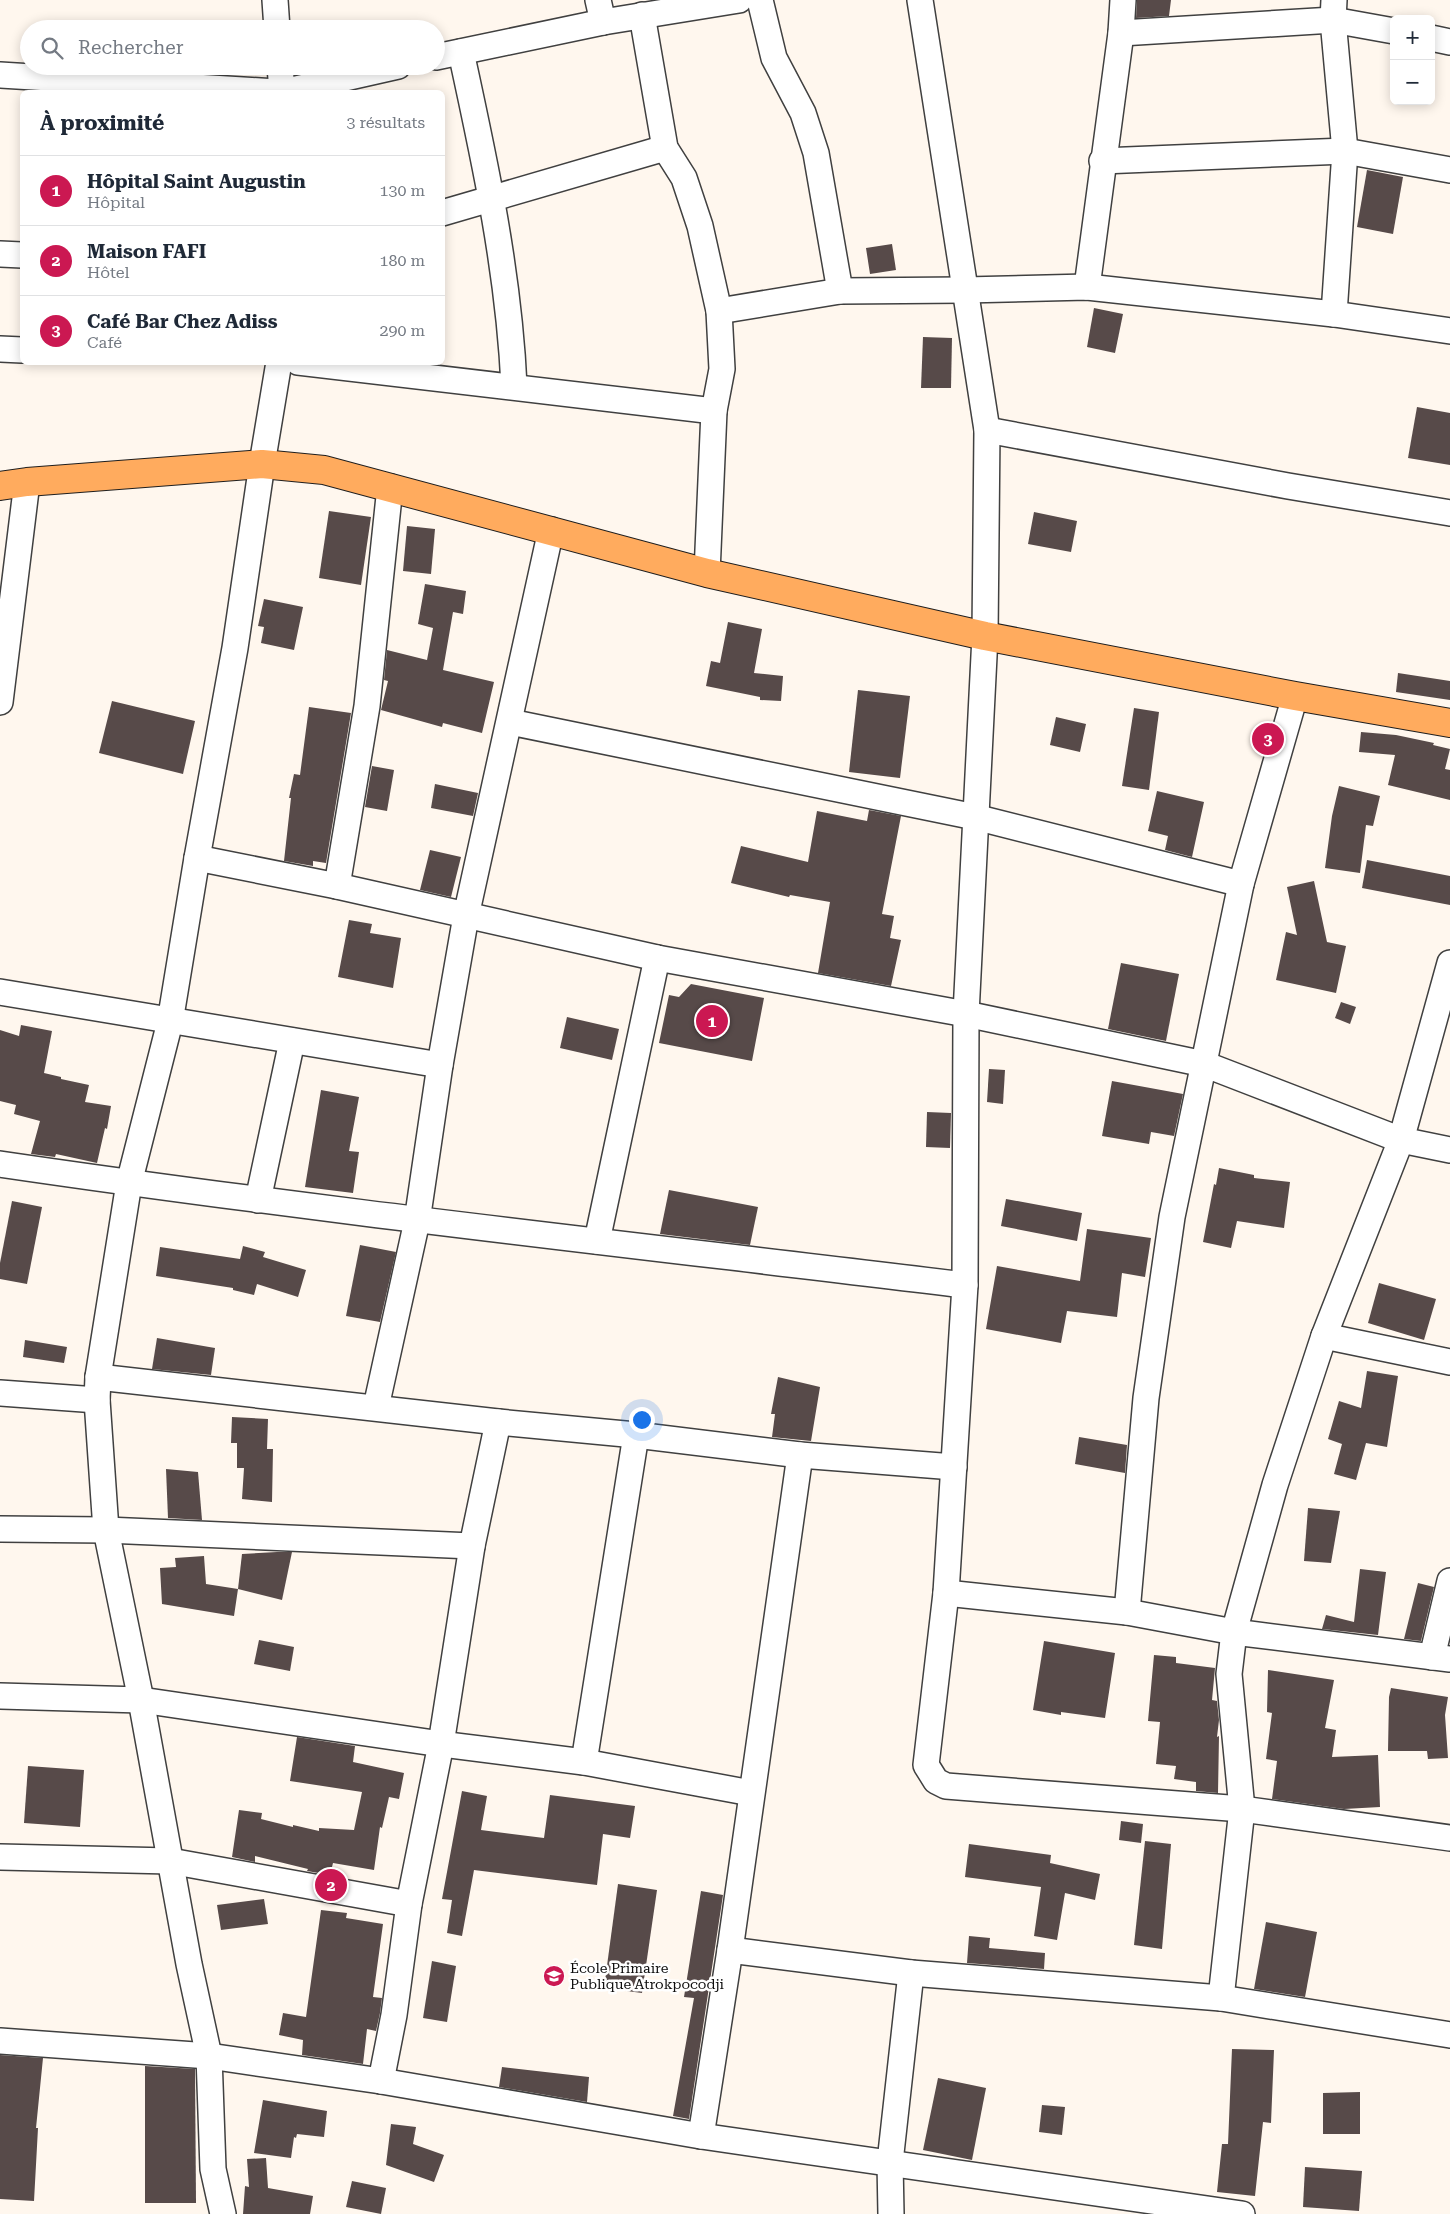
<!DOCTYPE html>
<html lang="fr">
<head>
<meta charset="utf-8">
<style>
	:root { --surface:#fff; --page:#f2f2f3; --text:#1f2937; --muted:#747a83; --line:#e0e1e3; --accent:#cb1852 }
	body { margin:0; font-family:"Roboto Serif",serif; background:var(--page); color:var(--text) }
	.controls { position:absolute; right:15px; top:15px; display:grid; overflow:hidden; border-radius:8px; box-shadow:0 2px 12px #0003 }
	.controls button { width:45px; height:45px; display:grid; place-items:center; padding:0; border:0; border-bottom:1px solid var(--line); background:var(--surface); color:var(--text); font:25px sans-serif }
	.you { position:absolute; left:641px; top:1419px; width:18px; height:18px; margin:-12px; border:4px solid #fff; border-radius:50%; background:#1a73e8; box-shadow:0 0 0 8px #1a73e833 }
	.badge { display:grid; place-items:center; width:32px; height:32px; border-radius:50%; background:var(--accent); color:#fff; font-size:16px; font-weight:700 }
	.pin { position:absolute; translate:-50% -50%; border:2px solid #fff; box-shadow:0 1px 5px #0006 }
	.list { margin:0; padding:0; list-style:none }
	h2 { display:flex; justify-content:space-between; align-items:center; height:65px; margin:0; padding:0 20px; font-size:21px }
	h2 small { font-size:16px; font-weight:400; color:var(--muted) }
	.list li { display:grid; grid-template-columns:32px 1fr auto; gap:15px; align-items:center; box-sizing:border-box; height:70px; padding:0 20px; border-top:1px solid var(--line) }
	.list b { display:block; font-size:19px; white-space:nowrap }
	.list p { margin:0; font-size:16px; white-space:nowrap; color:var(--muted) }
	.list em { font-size:16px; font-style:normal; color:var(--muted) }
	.icon { flex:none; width:28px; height:28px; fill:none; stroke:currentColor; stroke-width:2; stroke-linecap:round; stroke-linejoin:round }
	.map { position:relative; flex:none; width:1450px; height:2214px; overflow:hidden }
	.search { position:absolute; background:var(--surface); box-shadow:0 2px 12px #0003; left:20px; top:20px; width:425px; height:55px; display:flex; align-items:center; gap:12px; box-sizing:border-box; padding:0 18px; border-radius:28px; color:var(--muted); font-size:19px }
	.panel { position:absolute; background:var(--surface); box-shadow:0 2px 12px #0003; left:20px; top:90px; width:425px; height:275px; border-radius:8px }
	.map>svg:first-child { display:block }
	.building { fill:#574a49 }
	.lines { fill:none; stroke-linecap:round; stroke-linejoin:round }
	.minor-casing { stroke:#404040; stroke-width:28 }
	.major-casing { stroke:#1e1e1e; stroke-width:30 }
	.minor { stroke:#fff; stroke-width:25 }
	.major { stroke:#ffab5e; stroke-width:28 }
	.labels { text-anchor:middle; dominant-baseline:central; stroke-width:5; stroke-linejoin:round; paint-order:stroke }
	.poi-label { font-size:14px; fill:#0d0d0d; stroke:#fff; text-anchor:start }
</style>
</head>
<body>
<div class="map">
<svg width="1450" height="2214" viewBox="0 0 1450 2214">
	<rect width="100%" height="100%" fill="#fff7ee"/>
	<g class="building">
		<path d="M1137 0H1171L1169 16 1136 18Z"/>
		<path d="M1367 170 1403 177 1393 234 1357 227Z"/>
		<path d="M892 244 896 270 870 274 866 248Z"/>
		<path d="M1094 308 1123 314 1115 353 1087 347Z"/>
		<path d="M923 337 952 338 951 388H921Z"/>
		<path d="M1417 407 1450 413V465L1408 458Z"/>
		<path d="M329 511 371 517 361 585 319 578Z"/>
		<path d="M1034 512 1077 521 1071 552 1028 544Z"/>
		<path d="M407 526 435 529 431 574 403 571Z"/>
		<path d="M425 584 466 591 463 614 453 612 443 670 494 682 482 733 443 723 442 727 381 710 388 681 384 680 387 650 427 660 433 628 418 624Z"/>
		<path d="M264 599 303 607 294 650 261 643 264 627 258 626Z"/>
		<path d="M728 622 762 629 754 673 783 676 781 701 760 700V697L706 686 711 661 720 663Z"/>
		<path d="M1398 673 1450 681V700L1396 692Z"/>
		<path d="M858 690 910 696 900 778 849 772Z"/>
		<path d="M112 701 195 721 183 774 99 753Z"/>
		<path d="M309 707 351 713 326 863 313 861V866L284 861 291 798H289L294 774 300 775Z"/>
		<path d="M1134 708 1159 712 1149 790 1122 786Z"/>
		<path d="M1056 717 1086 724 1080 752 1050 745Z"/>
		<path d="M1361 732 1396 735 1434 743 1433 745 1450 749 1445 769 1450 770V800L1388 785 1395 755 1359 752Z"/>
		<path d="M372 766 394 770 387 811 365 807Z"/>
		<path d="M435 784 478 793 473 816 431 808Z"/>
		<path d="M1339 786 1380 796 1373 826 1366 825 1360 873 1325 868 1332 816Z"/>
		<path d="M1157 791 1204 802 1192 857 1165 850 1168 836 1148 831Z"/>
		<path d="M869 810 901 816 882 914 894 916 890 938 901 940 891 986 818 973 830 902 790 895 789 897 731 883 741 846 808 862 817 811 867 821Z"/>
		<path d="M430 850 461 857 451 897 420 890Z"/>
		<path d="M1367 860 1450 876V905L1362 888Z"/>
		<path d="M1314 881 1327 942 1346 946 1336 993 1276 980 1286 932 1297 935 1287 887Z"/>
		<path d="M349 920 372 924 370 933 401 938 393 988 338 977Z"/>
		<path d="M1121 963 1179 974 1166 1041 1108 1029Z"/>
		<path d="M691 984 764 998 752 1061 659 1043 669 995 679 997Z"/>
		<path d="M1341 1002 1356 1007 1350 1024 1335 1018Z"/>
		<path d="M567 1017 619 1029 612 1060 560 1048Z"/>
		<path d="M21 1025 52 1031 44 1073 61 1077V1079L89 1085 85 1102 111 1106 107 1129 105 1128 97 1163 56 1154 55 1157 31 1154 40 1121 14 1114 16 1105 0 1101V1030L19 1036Z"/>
		<path d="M989 1069 1005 1070 1003 1104 987 1102Z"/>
		<path d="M1112 1081 1183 1094 1174 1136 1151 1132 1149 1144 1102 1136Z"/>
		<path d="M321 1090 359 1097 349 1151 359 1152 353 1193 305 1187Z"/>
		<path d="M927 1112 951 1113 950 1148 926 1147Z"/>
		<path d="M1219 1168 1254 1175V1178L1290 1182 1284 1228 1237 1221 1231 1248 1203 1242 1214 1184 1216 1185Z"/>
		<path d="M669 1190 758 1207 750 1245 660 1234Z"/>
		<path d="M1006 1199 1082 1213 1077 1241 1001 1226Z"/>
		<path d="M12 1201 42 1207 27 1284 0 1279V1263Z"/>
		<path d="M1087 1229 1151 1238 1145 1277 1122 1273 1117 1317 1067 1311 1061 1343 986 1329 997 1266 1080 1281Z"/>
		<path d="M360 1245 396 1252 380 1322 346 1316Z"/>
		<path d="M243 1246 265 1252 263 1257 306 1270 298 1297 257 1284 254 1295 233 1290V1288L156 1276 160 1247 240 1259Z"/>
		<path d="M1379 1283 1436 1299 1424 1340 1368 1323Z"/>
		<path d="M157 1338 215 1348 211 1375 152 1369Z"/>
		<path d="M25 1340 67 1347 64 1363 23 1357Z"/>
		<path d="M1367 1371 1398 1376 1387 1447 1366 1443 1356 1480 1334 1474 1342 1444 1328 1439 1339 1401 1361 1408Z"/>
		<path d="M778 1377 820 1387 811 1441 772 1437 775 1414H771Z"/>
		<path d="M232 1417 268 1419 267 1449H273L272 1502 242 1499 244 1468H237V1443H231Z"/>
		<path d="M1079 1437 1127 1445 1125 1473 1075 1464Z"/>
		<path d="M166 1469 198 1472 202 1520 168 1518Z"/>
		<path d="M1308 1508 1340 1511 1331 1563 1304 1561Z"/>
		<path d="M277 1552H292L282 1600 238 1589 242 1554Z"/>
		<path d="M204 1556 206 1584 238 1589 234 1616 162 1604 160 1568 176 1567 175 1558Z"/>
		<path d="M1360 1569 1386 1572 1378 1635 1322 1629 1326 1615 1354 1622Z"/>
		<path d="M1418 1583 1434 1587 1421 1641 1404 1639Z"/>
		<path d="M259 1640 294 1647 290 1671 254 1664Z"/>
		<path d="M1044 1641 1115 1653 1105 1718 1061 1712V1715L1033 1710Z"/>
		<path d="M1154 1655 1176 1657V1663L1215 1668 1212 1700 1217 1701 1219 1720 1217 1737 1219 1736 1218 1793 1196 1791V1782L1174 1779 1176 1766 1156 1764 1160 1722 1148 1721Z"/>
		<path d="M1268 1670 1334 1680 1325 1728 1336 1730 1332 1757 1378 1755 1380 1807 1344 1809 1272 1799 1277 1761 1266 1759 1272 1713 1267 1712Z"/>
		<path d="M1391 1688 1448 1697 1445 1715 1448 1758 1428 1759 1427 1751H1388L1389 1697Z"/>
		<path d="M297 1737 355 1746 353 1762 404 1773 399 1799 389 1797 382 1828 380 1827 374 1870 333 1863 330 1875 307 1871 308 1869 255 1856V1862L232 1857 239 1810 262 1813 261 1819 293 1827V1825L319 1831V1828L354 1830 362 1792 290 1781Z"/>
		<path d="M28 1766 84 1770 80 1827 24 1823Z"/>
		<path d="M462 1791 487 1796 481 1830 544 1838 550 1795 635 1806 630 1838 603 1834 597 1885 474 1870 462 1936 447 1933 452 1900 442 1899Z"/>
		<path d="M1121 1821 1143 1824 1141 1843 1119 1840Z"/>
		<path d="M1145 1841 1171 1844 1162 1949 1134 1945Z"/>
		<path d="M969 1844 1051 1855 1050 1863 1100 1874 1095 1900 1065 1893 1057 1940 1034 1936 1041 1887 965 1877Z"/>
		<path d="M618 1884 657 1890 642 1993 604 1988Z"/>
		<path d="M701 1891 723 1895 689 2119 673 2116 694 1998 684 1997Z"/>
		<path d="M264 1899 268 1924 221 1930 217 1905Z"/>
		<path d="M321 1910 347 1913 346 1918 383 1924 373 1997 382 1998 380 2013 376 2031 367 2029 363 2064 302 2055 303 2040 279 2035 283 2013 306 2017Z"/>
		<path d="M1266 1922 1317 1932 1305 1997 1254 1989Z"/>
		<path d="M969 1936 990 1938 989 1948 1045 1953 1044 1969 967 1963Z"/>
		<path d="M432 1961 456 1966 447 2022 423 2018Z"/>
		<path d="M1232 2049 1274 2050 1271 2123 1263 2122 1255 2196 1217 2192 1222 2144H1228Z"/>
		<path d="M0 2055 43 2058 36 2128H38L34 2201 0 2199Z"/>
		<path d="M145 2066 195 2069 196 2203H145Z"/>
		<path d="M502 2067 589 2077 587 2102 499 2087Z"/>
		<path d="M938 2078 986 2088 972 2160 923 2150Z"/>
		<path d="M1360 2092V2134H1323V2093Z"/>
		<path d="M263 2100 327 2111 324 2137 297 2134 296 2138 294 2137 291 2158 254 2153Z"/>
		<path d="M1042 2105 1065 2107 1062 2135 1039 2132Z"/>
		<path d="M391 2124 416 2127 413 2144 444 2155 434 2182 386 2165Z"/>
		<path d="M266 2158 268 2188 313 2196 310 2214H243L245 2186 249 2187 247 2159Z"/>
		<path d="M1305 2167 1362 2171 1359 2211 1303 2207Z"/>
		<path d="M352 2181 386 2188 381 2214 346 2207Z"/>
	</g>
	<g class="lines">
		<g class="minor-casing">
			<g id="minor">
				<path d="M275 0 277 29"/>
				<path d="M598 0 603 22"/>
				<path d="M760 0 774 58 803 113 816 153 840 291"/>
				<path d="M920 0 987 430 985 636 966 1014 965 1285 946 1593 926 1765 936 1781 946 1786 1242 1809 1450 1838"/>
				<path d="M642 15 665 148 684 178 700 226 719 311 722 369 714 411 707 573"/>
				<path d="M1121 33 1333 20 1394 31"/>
				<path d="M1431 38 1450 42"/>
				<path d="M461 52C485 162 509 273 514 386"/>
				<path d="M436 57 603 22 739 0"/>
				<path d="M280 66 282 92"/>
				<path d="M0 75 276 92"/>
				<path d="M283 92 398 66"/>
				<path d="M1102 161 1345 151 1450 170"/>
				<path d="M442 213 665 148"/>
				<path d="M0 254 22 255"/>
				<path d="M1087 287 1121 33 1123 0"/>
				<path d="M719 311 840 291 965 290 1087 287 1334 314 1450 331"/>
				<path d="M1334 314 1345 151 1333 20 1334 0"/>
				<path d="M0 349 22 350"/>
				<path d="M298 362 714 411"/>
				<path d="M987 430 1288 486 1450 513"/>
				<path d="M0 702 27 482"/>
				<path d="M510 722 975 817 1241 884"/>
				<path d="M197 858 337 886 657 958 966 1014 1204 1064 1401 1140 1450 1150"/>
				<path d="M337 886 367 706 390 487"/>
				<path d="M0 992 440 1065"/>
				<path d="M0 1164C321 1211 643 1246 965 1285"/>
				<path d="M258 1200 292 1041"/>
				<path d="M597 1241 657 958"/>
				<path d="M1324 1336 1450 1362"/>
				<path d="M98 1377 498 1422 636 1435 800 1455 954 1467"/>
				<path d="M0 1393 97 1400"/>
				<path d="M376 1407 417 1221 440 1065 466 916 551 530"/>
				<path d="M0 1529 106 1530 472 1546"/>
				<path d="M946 1593 1127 1612 1234 1632 1450 1659"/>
				<path d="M1127 1612 1146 1398 1172 1217 1241 884 1295 696"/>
				<path d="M1432 1657 1450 1581"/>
				<path d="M0 1696 141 1700 441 1744 584 1762 751 1793"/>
				<path d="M584 1762 636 1435"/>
				<path d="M0 1857 170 1861 409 1904"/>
				<path d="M730 1950 911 1973 1221 1998 1450 2035"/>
				<path d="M1221 1998 1242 1809 1229 1674 1234 1632 1275 1485 1324 1336 1401 1140 1450 963"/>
				<path d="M0 2041 209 2056 381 2081 701 2136 1242 2214"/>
				<path d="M381 2081 394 2015 409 1904 441 1744 472 1546 498 1422"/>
				<path d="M701 2136 730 1950 800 1455"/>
				<path d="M223 2214 213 2169 209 2056 189 1964 141 1700 106 1530 97 1400 98 1377 129 1183 170 1022 197 858 235 648 262 464 279 362"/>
				<path d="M891 2214 890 2162 911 1973"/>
			</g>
		</g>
		<g class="major-casing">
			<path id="major" d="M0 486 27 482 262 464 324 470 707 573 985 636 1295 696 1450 723"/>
		</g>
		<use href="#minor" class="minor"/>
		<use href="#major" class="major"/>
	</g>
	<defs>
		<g id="school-disc" transform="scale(1.125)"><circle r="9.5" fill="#cb1852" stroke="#fff"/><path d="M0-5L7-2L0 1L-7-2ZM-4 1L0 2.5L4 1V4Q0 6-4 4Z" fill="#fff"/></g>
	</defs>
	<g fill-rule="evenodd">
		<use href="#school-disc" x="554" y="1976"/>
	</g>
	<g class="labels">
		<g class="poi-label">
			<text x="570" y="1968">École Primaire<tspan x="570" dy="16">Publique Atrokpocodji</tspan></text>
		</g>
	</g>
</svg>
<div class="controls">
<button>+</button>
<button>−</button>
</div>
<div class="you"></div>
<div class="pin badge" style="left:712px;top:1021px">1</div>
<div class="pin badge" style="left:331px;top:1885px">2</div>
<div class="pin badge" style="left:1268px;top:739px">3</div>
<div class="search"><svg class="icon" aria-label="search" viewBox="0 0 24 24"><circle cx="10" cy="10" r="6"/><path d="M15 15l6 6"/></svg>Rechercher</div>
<section class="panel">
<h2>À proximité<small>3 résultats</small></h2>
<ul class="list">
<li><span class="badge">1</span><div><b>Hôpital Saint Augustin</b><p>Hôpital</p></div><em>130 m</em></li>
<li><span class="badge">2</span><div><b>Maison FAFI</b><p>Hôtel</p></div><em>180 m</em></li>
<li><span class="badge">3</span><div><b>Café Bar Chez Adiss</b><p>Café</p></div><em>290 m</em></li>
</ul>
</section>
</div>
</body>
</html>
